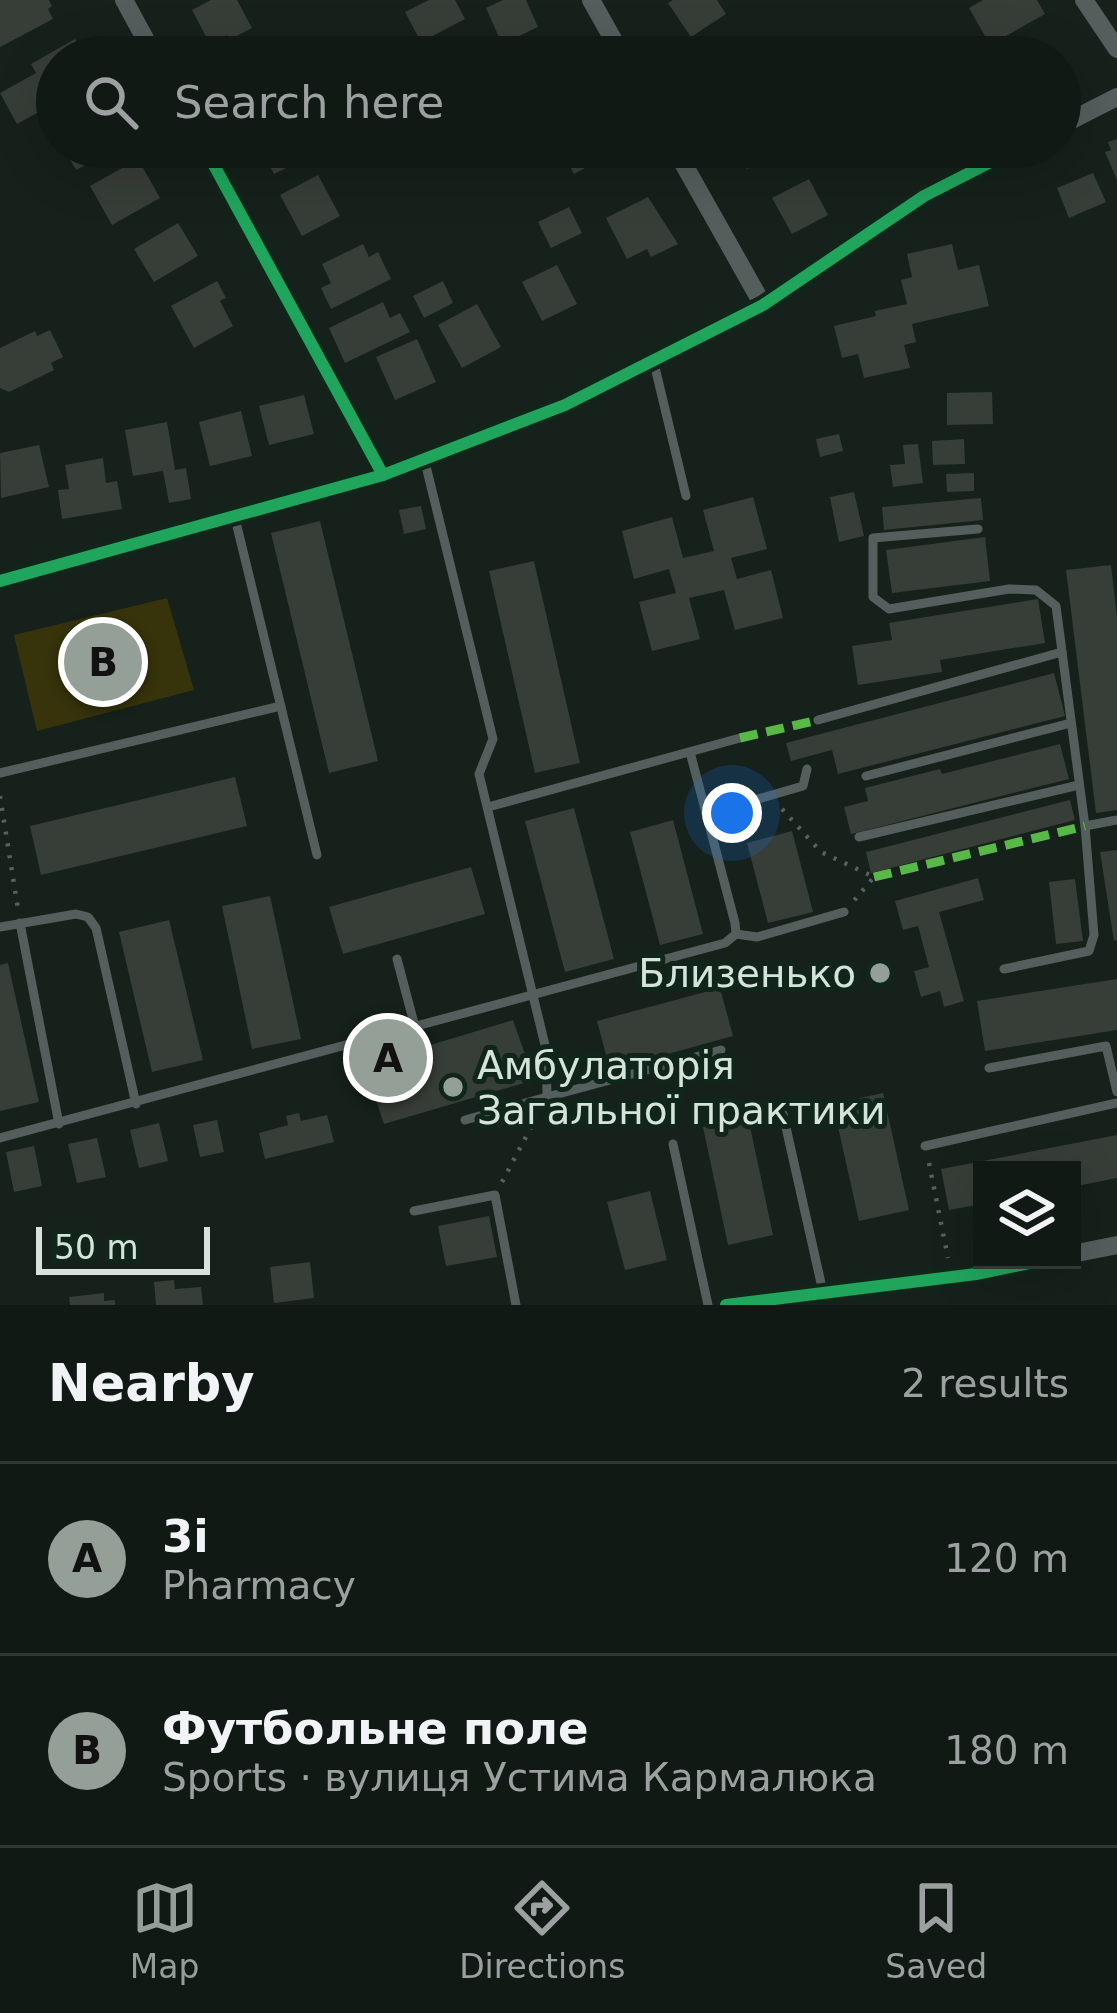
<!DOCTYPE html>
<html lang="en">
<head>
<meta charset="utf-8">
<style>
	:root { --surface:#101914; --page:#19221d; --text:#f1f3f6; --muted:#9ca0a0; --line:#303834; --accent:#939f97 }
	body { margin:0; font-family:"DejaVu Sans",sans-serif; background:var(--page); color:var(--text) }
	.controls { position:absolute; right:36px; bottom:36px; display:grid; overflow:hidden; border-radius:0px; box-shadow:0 12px 48px #0002 }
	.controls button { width:108px; height:108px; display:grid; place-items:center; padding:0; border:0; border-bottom:3px solid var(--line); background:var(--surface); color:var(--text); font:60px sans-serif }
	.scale { position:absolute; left:36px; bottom:30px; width:174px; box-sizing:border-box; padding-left:12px; border:6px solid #d6e3da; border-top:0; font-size:33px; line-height:42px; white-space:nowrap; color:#d6e3da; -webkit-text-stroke:9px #11261a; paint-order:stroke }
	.you { position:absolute; left:732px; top:813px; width:42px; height:42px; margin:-30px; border:9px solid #fff; border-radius:50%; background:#1a73e8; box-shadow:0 0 0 18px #1a73e833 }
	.badge { display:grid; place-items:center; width:78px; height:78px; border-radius:50%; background:var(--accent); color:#111; font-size:39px; font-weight:700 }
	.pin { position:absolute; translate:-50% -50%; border:6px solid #fff; box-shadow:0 3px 12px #0006 }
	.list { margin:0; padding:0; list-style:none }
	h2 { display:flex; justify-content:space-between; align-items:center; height:156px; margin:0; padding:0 48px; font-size:51px }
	h2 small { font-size:39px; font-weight:400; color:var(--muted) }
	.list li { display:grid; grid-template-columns:78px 1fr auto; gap:36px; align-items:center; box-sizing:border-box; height:192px; padding:0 48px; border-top:3px solid var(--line) }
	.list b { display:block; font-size:45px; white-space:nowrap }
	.list p { margin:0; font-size:39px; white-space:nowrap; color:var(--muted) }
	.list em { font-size:39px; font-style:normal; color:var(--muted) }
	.icon { flex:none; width:66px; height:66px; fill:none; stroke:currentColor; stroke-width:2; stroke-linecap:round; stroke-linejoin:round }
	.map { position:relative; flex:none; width:1117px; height:1305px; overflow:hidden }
	.search { position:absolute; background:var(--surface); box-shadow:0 12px 48px #0002; left:36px; right:36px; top:36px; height:132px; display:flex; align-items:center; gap:30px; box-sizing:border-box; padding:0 42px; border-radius:66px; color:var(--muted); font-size:45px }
	.sheet { height:540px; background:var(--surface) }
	nav { display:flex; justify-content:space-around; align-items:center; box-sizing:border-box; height:168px; border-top:3px solid var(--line); background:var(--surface); font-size:33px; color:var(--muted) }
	nav a { display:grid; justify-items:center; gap:6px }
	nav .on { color:var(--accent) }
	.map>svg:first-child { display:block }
	.green { fill:#37340b }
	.building { fill:#373d37 }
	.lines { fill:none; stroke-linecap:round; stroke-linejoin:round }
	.path { stroke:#58615e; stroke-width:4.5; stroke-dasharray:3 9; stroke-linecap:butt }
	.lane { stroke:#545e5c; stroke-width:9 }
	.street { stroke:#545e5c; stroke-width:18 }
	.quiet { stroke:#58b947; stroke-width:9; stroke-dasharray:18 9; stroke-linecap:butt }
	.cycleway-casing { stroke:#11261a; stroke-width:20 }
	.cycleway { stroke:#20a55d; stroke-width:12 }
	.poi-dot { fill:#939f97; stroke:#11261a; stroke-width:4.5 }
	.labels { text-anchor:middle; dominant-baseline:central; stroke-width:10; stroke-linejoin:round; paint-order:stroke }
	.poi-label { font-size:39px; fill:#d6e3da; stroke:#11261a; text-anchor:end }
</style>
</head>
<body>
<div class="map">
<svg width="1117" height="1305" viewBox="0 0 1117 1305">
	<rect width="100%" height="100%" fill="#16211b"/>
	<path class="green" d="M167 598 194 690 37 731 14 635Z"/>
	<g class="building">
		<path d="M0 0H49L52 6 48 9 53 19 0 47Z"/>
		<path d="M211 0H237L252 28 229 40 227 35 210 44 192 10Z"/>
		<path d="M429 0H455L465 19 421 42 405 12Z"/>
		<path d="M503 0H526L538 27 502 44 486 8Z"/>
		<path d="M673 0H717L726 14 691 37 668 3Z"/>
		<path d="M983 0H1037L1045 14 990 45 969 8Z"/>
		<path d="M75 39 84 57H57V102L17 124 0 93 36 73 31 64Z"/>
		<path d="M1117 139V180L1105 152 1111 150 1108 142Z"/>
		<path d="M63 147H120L76 170Z"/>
		<path d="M260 147H311L314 154 274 174Z"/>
		<path d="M559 147H614L617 151 574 174Z"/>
		<path d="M733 147H783L747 169Z"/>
		<path d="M138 159 160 198 112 225 90 186Z"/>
		<path d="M1093 173 1106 202 1069 218 1057 188Z"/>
		<path d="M318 175 340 216 302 236 280 195Z"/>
		<path d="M809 179 828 215 792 234 772 198Z"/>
		<path d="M648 197 678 244 651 257 647 249 627 259 606 218Z"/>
		<path d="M569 207 582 233 551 248 538 222Z"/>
		<path d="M178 223 198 256 154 282 134 249Z"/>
		<path d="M363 244 369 257 378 252 391 279 331 309 321 288 331 283 322 264Z"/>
		<path d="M952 244 958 270 979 265 989 306 912 324 916 342 904 345 910 368 864 378 858 354 842 358 834 326 876 316 875 311 907 304 901 280 912 277 907 254Z"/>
		<path d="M557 265 577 304 542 321 522 282Z"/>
		<path d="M217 281 226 298 220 301 233 326 194 348 171 306Z"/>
		<path d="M443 281 453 303 424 318 413 296Z"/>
		<path d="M383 302 390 318 400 313 410 332 345 363 329 328Z"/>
		<path d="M477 304 501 347 462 368 438 325Z"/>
		<path d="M50 330 63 357 51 363 54 370 9 392 0 388V348L35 331 37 336Z"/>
		<path d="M417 339 436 382 395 400 376 357Z"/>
		<path d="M992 392 993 424 947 425V393Z"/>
		<path d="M304 395 314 434 269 445 259 406Z"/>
		<path d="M241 411 252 456 210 466 199 422Z"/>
		<path d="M167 422 175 470 186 468 191 499 169 503 163 471 133 476 125 430Z"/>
		<path d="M839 434 843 451 820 457 816 439Z"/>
		<path d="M964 439 965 464 933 465 932 441Z"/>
		<path d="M918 444 923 483 893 487 890 465 905 464 903 445Z"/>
		<path d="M39 445 49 487 1 498 0 453Z"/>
		<path d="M103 458 106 483 117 481 122 509 62 519 58 490 69 489 65 465Z"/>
		<path d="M974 473V491L947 492 946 474Z"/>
		<path d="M854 492 864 536 839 542 830 497Z"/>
		<path d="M753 497 767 549 731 558 737 579 771 570 783 618 735 630 724 590 689 598 700 639 652 651 639 602 676 593 669 569 634 579 622 531 672 517 683 558 714 551 703 510Z"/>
		<path d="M981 498 983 520 884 530 882 507Z"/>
		<path d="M421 506 426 529 404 534 399 510Z"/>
		<path d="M320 521 378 761 329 773 271 533Z"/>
		<path d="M985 537 990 581 892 593 886 550Z"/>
		<path d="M534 561 580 763 535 773 489 571Z"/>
		<path d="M1111 565 1117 617V810L1096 813 1066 570Z"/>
		<path d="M1038 599 1045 643 940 660 942 672 858 685 852 646 892 640 889 623Z"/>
		<path d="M1054 673 1065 716 838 774 832 750 791 761 786 743Z"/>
		<path d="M1060 744 1069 779 851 834 844 807 868 801 865 788 940 769 942 774Z"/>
		<path d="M235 777 247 826 41 875 30 826Z"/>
		<path d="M1070 800 1075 820 871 873 866 852Z"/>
		<path d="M574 808 614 959 565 972 525 821Z"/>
		<path d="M673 820 703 934 660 945 630 832Z"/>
		<path d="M792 831 813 912 768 923 747 843Z"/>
		<path d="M1117 850V940L1114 941 1100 852Z"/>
		<path d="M471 867 485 914 343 954 329 907Z"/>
		<path d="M978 878 984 900 939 912 964 1001 944 1007 940 991 921 997 914 971 929 967 918 926 903 930 895 901Z"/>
		<path d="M1075 879 1083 941 1056 944 1049 882Z"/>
		<path d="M270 896 301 1039 252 1049 222 906Z"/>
		<path d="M169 920 203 1060 152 1072 119 932Z"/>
		<path d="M8 963 39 1102 0 1111V965Z"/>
		<path d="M1117 979V1030L985 1051 977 1001Z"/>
		<path d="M720 988 733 1036 610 1070 597 1021Z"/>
		<path d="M513 1020 534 1080 384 1124 364 1065Z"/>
		<path d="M883 1093 909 1210 859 1221 833 1104Z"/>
		<path d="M299 1113 301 1121 327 1115 334 1142 265 1159 259 1133 288 1125 286 1116Z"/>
		<path d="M748 1117 773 1235 728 1245 703 1127Z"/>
		<path d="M217 1120 224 1152 200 1157 193 1125Z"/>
		<path d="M159 1123 168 1161 139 1168 130 1130Z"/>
		<path d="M1117 1135V1178L1072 1187V1170H982V1204L949 1210 941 1169Z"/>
		<path d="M97 1138 106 1177 77 1183 68 1144Z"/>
		<path d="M34 1146 42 1186 14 1192 6 1152Z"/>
		<path d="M650 1191 667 1260 625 1270 607 1202Z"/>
		<path d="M489 1216 497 1257 446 1266 438 1226Z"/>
		<path d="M310 1262 314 1298 274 1303 270 1267Z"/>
		<path d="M174 1280 175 1289 201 1287 203 1305H156L154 1282Z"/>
		<path d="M104 1293V1301L115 1300V1305H70L69 1297Z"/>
	</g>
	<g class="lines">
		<g class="path">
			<path d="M0 796 18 909"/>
			<path d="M782 809 821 852 874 877 852 903"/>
			<path d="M929 1163 948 1258"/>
			<path d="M502 1182 536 1118"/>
		</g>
		<g class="lane">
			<path d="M653 359 686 496"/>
			<path d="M425 462 493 739 479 774 546 1049 547 1097 465 1120"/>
			<path d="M235 518 317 855"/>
			<path d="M978 529 873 538V597L889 609 1009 589 1036 590 1056 606 1085 826 1094 935 1089 951 1004 969"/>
			<path d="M818 720 1062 652"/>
			<path d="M0 773 281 706"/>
			<path d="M866 776 1071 723"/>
			<path d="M488 807 740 738"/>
			<path d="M706 814 803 786 807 769"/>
			<path d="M1085 826 1117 820"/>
			<path d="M859 837 1079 785"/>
			<path d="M20 923 59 1124"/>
			<path d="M0 927 76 914 88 917 96 928 136 1104"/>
			<path d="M736 934 757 937 844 912"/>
			<path d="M397 959 415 1027"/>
			<path d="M989 1068 1106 1046 1117 1092"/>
			<path d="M547 1097 721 1050"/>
			<path d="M783 1114 823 1292"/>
			<path d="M0 1138 725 943 736 934 735 923 690 752"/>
			<path d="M673 1144 708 1305"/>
			<path d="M925 1146 1117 1103"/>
			<path d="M414 1211 495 1195 516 1305"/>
		</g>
		<g class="street">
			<path d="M124 0 155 57"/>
			<path d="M591 0 623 57"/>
			<path d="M1084 0 1117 49"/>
			<path d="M1060 126 1117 97"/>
			<path d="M204 147 383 475"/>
			<path d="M674 147 763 305"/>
			<path d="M0 581 383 475 565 405 763 305 924 196 1020 147"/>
			<path d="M1072 1254 1117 1245"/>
			<path d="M726 1305 976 1274 1044 1260"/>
		</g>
		<g class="quiet">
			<path d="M740 738 818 720"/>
			<path d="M874 877 1085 826"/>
		</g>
		<g class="cycleway-casing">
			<g id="cycleway">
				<path d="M204 147 383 475"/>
				<path d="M0 581 383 475 565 405 763 305 924 196 1020 147"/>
				<path d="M726 1305 976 1274 1044 1260"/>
			</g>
		</g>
		<use href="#cycleway" class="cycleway"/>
	</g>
	<g class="poi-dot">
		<circle cx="880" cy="973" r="12"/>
		<circle cx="453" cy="1087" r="12"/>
	</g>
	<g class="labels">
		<g class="poi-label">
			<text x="856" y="973">Близенько</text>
			<text x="477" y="1065" text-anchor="start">Амбулаторія<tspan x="477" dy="45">Загальної практики</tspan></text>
		</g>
	</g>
</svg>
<div class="controls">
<button><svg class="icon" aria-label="layers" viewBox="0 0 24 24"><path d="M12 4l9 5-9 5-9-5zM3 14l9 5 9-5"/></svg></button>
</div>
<div class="scale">50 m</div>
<div class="you"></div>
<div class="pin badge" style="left:388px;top:1058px">A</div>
<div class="pin badge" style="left:103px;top:662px">B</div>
<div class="search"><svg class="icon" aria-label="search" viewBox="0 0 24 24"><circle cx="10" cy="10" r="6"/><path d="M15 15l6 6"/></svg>Search here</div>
</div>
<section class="sheet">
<h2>Nearby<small>2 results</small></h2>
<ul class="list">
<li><span class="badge">A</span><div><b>3і</b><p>Pharmacy</p></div><em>120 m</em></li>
<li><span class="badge">B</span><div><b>Футбольне поле</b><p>Sports · вулиця Устима Кармалюка</p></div><em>180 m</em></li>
</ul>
</section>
<nav>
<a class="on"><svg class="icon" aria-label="map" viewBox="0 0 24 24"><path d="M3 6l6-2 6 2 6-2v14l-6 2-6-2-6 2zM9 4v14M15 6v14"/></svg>Map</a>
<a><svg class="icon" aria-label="directions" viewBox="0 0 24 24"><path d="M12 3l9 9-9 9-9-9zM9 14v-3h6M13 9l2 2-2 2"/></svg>Directions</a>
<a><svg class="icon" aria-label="saved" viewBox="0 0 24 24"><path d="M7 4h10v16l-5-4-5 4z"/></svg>Saved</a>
</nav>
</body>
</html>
